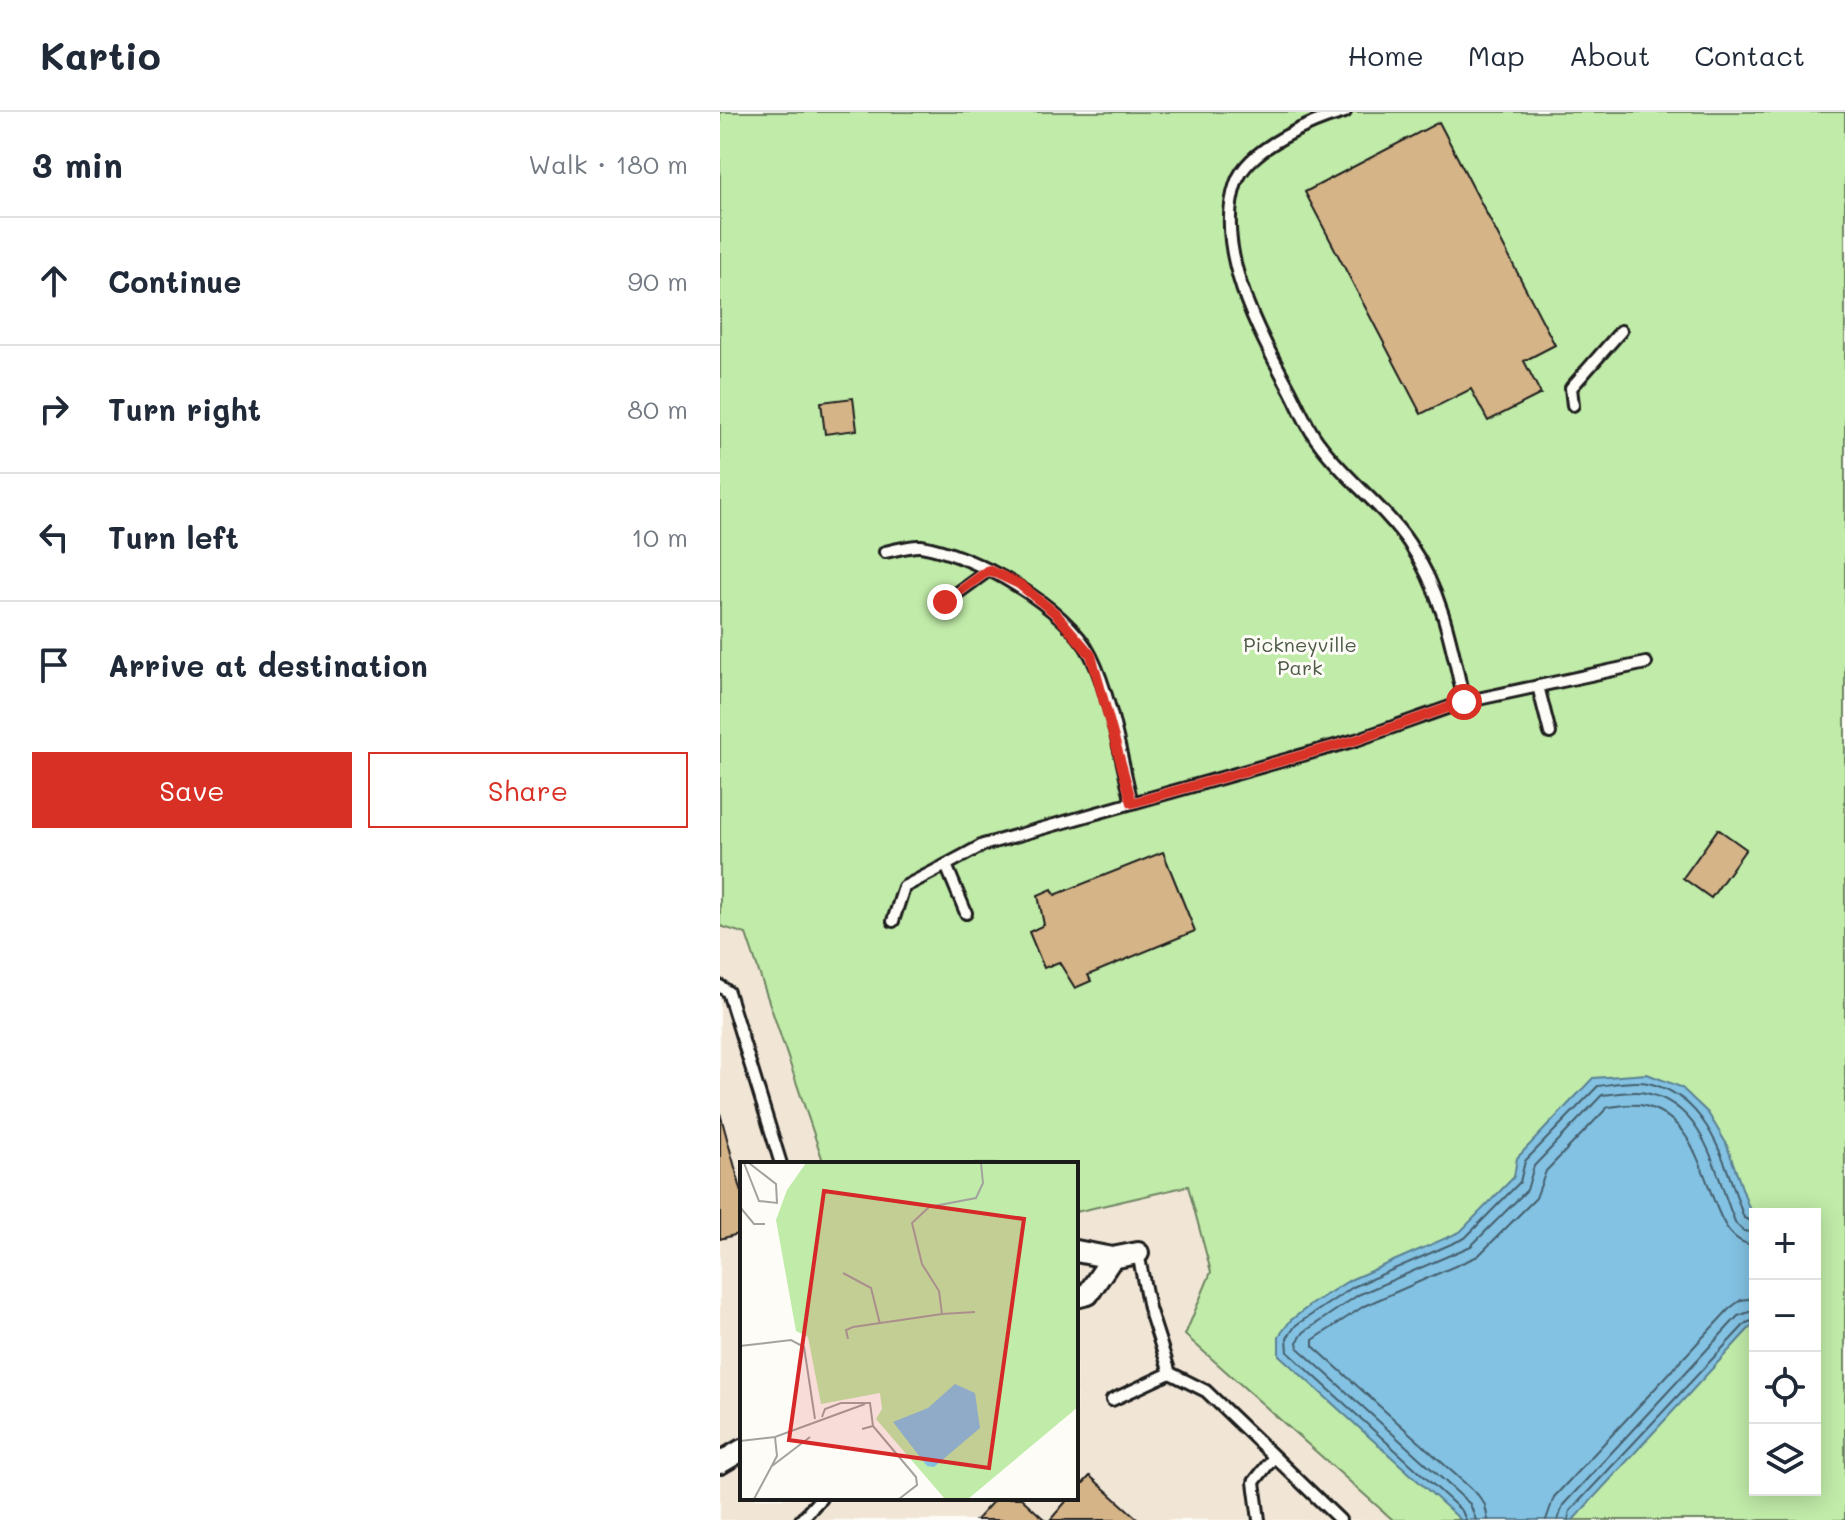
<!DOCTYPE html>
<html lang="en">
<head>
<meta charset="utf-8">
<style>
	:root { --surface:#fff; --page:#f2f2f3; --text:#1f2937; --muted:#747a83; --line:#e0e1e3; --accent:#d93025 }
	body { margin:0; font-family:Mali,sans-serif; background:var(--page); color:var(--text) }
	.controls { position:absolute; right:24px; bottom:24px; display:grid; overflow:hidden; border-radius:0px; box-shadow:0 4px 20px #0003 }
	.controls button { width:72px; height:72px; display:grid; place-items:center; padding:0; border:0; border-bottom:2px solid var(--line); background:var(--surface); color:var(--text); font:40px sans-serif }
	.stop { position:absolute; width:24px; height:24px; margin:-18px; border:6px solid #d93025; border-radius:50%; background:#fff }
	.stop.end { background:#d93025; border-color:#fff; box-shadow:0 2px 8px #0008 }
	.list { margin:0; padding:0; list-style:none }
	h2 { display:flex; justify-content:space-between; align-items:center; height:104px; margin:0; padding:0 32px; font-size:34px }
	h2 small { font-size:26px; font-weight:400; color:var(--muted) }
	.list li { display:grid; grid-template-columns:52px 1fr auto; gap:24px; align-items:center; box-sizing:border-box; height:128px; padding:0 32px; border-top:2px solid var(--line) }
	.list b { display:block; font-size:30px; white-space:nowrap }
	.list em { font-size:26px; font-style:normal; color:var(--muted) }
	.actions { display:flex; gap:16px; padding:24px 32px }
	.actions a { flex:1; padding:18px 0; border:2px solid var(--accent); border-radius:0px; text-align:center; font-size:28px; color:var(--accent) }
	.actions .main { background:var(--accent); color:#fff }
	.icon { flex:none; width:44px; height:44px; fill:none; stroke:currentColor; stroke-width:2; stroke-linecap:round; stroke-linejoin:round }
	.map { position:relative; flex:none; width:1125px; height:1408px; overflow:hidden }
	header { display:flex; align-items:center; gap:48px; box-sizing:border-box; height:112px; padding:0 40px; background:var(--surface); border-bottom:2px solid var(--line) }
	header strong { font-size:38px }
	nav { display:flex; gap:44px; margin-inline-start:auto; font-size:28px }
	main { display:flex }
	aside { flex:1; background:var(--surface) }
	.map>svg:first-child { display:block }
	.built { fill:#f1e6d6 }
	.green { fill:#c0eba8; stroke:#6e8462; stroke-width:2; fill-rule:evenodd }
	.water { fill:#83c2e3; stroke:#5a8093; stroke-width:2 }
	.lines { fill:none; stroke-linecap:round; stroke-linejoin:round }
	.shore { stroke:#455e6c; stroke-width:2 }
	.building { fill:#d5b488; stroke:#1c1c1c; stroke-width:2 }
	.service-casing { stroke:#1c1c1c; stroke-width:16 }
	.minor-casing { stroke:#1c1c1c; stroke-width:26 }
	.service { stroke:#fdfcf7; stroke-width:10 }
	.minor { stroke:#fdfcf7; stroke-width:20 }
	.route { stroke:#d93025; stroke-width:10 }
	.labels { text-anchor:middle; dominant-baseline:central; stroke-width:6; stroke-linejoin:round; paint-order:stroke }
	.park-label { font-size:20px; fill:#4d5a46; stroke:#fdfcf7 }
	.inset-road { fill:none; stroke:#a3a29f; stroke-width:2 }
	.view { fill:#d62828; fill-opacity:0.15; stroke:#d62828; stroke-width:4 }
	.inset-edge { fill:none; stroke:#1c1c1c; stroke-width:4 }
</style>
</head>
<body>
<header>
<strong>Kartio</strong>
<nav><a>Home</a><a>Map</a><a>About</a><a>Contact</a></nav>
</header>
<main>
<aside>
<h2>3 min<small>Walk · 180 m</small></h2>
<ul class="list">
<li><svg class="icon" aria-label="ahead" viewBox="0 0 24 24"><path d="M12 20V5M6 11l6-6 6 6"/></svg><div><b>Continue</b></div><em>90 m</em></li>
<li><svg class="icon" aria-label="right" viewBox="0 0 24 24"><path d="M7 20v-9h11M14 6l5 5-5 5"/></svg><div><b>Turn right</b></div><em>80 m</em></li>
<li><svg class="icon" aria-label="left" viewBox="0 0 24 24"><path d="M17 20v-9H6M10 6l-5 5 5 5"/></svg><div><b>Turn left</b></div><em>10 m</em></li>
<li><svg class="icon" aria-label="arrive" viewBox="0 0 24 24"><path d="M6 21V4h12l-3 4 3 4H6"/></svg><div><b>Arrive at destination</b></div></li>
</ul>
<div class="actions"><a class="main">Save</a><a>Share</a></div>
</aside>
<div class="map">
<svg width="1125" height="1408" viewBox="0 0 1125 1408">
	<rect width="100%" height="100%" fill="#fdfcf7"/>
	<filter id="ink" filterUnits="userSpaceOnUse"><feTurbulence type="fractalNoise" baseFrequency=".0125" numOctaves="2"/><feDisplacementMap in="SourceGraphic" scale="16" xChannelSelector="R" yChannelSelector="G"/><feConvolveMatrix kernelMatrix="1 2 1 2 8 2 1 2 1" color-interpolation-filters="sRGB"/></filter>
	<g filter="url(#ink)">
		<path class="built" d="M0 814 26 822 104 1052H22V1386H356V1100L468 1073 491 1160 465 1223 673 1408H0Z"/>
		<path class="green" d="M0 0H1125V1408H673L465 1223 491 1160 468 1074 356 1100V1052H104L26 822 0 814ZM1035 1102H1095V1378H1035Z"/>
		<path class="water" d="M927 962 961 975 988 1001 1006 1031 1035 1113V1210L853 1408H741L559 1243V1224L571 1208 593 1191 630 1168 740 1120 794 1065 797 1046 873 966Z"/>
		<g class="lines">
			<g class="shore">
				<path d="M746 1408 742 1399 568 1240 567 1226 576 1213 633 1175 745 1126 800 1070 805 1049 878 974C893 972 913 968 928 971 991 985 1005 1054 1024 1106L1035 1111"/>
				<path d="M756 1408 750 1392 578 1236 577 1230 584 1220 638 1183 751 1134 807 1078 814 1054 882 983C895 982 913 978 926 981 988 994 995 1065 1016 1112L1024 1119 1035 1121"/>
				<path d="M768 1408 765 1393 758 1383 593 1234V1228L644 1194 758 1144 816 1086 826 1059 888 995C899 994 914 991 925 994 998 1013 981 1131 1035 1133"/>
				<path d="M826 1408 834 1385 1010 1196 1021 1188 1035 1186"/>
				<path d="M838 1408 843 1393 1018 1204 1035 1198"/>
				<path d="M848 1408 850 1399 1026 1211 1035 1208"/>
			</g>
		</g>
		<g class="building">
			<path d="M719 10 835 233 804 249 821 282 768 309 751 277 701 302 585 80Z"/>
			<path d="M133 286 137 318 105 322 101 290Z"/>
			<path d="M998 717 1026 737 991 786 963 766Z"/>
			<path d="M443 740 475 819 368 863 371 869 355 876 339 850 324 856 309 820 324 813 318 783 332 777 335 783Z"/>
			<path d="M0 1001 22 1081V1121L0 1127Z"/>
			<path d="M370 1364 419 1408H330L349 1386H356V1379Z"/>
			<path d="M276 1386H301L325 1408H256Z"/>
		</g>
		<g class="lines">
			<g class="service-casing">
				<g id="service">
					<path d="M625 0C592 9 528 36 516 71 493 137 539 221 570 278 579 295 587 316 599 331 625 367 664 394 689 431 722 479 732 534 744 590L926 551"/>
					<path d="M853 293 851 276 901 219"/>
					<path d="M165 440C176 438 190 433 201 434 255 443 346 494 371 544 391 584 401 647 412 691"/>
					<path d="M225 490 269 458"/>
					<path d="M818 574 830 621"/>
					<path d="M246 801 226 753 263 733 636 628 744 590"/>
					<path d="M173 809 184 775 226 753"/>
					<path d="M0 874 8 880 61 1052"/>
					<path d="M450 1261 486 1279 620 1408"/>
					<path d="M392 1288 450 1261 429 1196 418 1141"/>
					<path d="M81 1408 101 1386"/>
					<path d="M539 1408 534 1370 553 1346"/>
				</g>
			</g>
			<g class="minor-casing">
				<g id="minor">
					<path d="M356 1139 392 1146 418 1141"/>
					<path d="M356 1185 368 1182 392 1146"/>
					<path d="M0 1351 22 1338"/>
				</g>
			</g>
			<use href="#service" class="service"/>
			<use href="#minor" class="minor"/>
		</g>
	</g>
	<g class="lines" filter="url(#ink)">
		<path class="route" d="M225 490 269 458 299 472 335 501 371 543 412 691 636 628 744 590"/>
	</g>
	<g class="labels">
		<g class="park-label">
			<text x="580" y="532">Pickneyville<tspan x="580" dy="23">Park</tspan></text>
		</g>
	</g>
	<g transform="translate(20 1050)">
		<rect width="338" height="338" fill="#fdfcf7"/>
		<path d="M66 1H338V245L228 337H205L136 257 142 247 140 231 81 242 68 175 56 169 36 58 47 28Z" fill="#c0eba8"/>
		<path d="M215 222 235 231 240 266 194 305 187 304 153 260 188 246Z" fill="#83c2e3"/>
		<path class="inset-road" d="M4 1 19 39 37 41 36 22 9 1M0 45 14 62H25M103 111 131 126 140 162M235 150 202 152 199 129 182 102 172 61 189 45 236 36 243 21 241 1M108 177 106 168 113 165 202 152M0 184 51 178 64 185 75 257M82 255 85 247 101 241H130L133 264 122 267M133 264 176 315 177 323 159 337M0 279 35 275 125 242M32 304 70 275M0 313 1 337M14 337 37 294 35 275"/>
		<path class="view" d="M84 29 284 57 249 306 49 278Z"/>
		<rect width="338" height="338" class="inset-edge"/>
	</g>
</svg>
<div class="controls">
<button>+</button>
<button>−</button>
<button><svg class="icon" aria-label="locate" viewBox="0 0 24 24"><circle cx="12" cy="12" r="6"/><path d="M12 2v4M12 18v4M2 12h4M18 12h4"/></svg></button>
<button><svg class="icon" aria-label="layers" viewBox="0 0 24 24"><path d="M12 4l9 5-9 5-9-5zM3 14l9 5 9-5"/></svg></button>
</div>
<div class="stop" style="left:744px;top:590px"></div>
<div class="stop end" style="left:225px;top:490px"></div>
</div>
</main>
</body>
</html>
